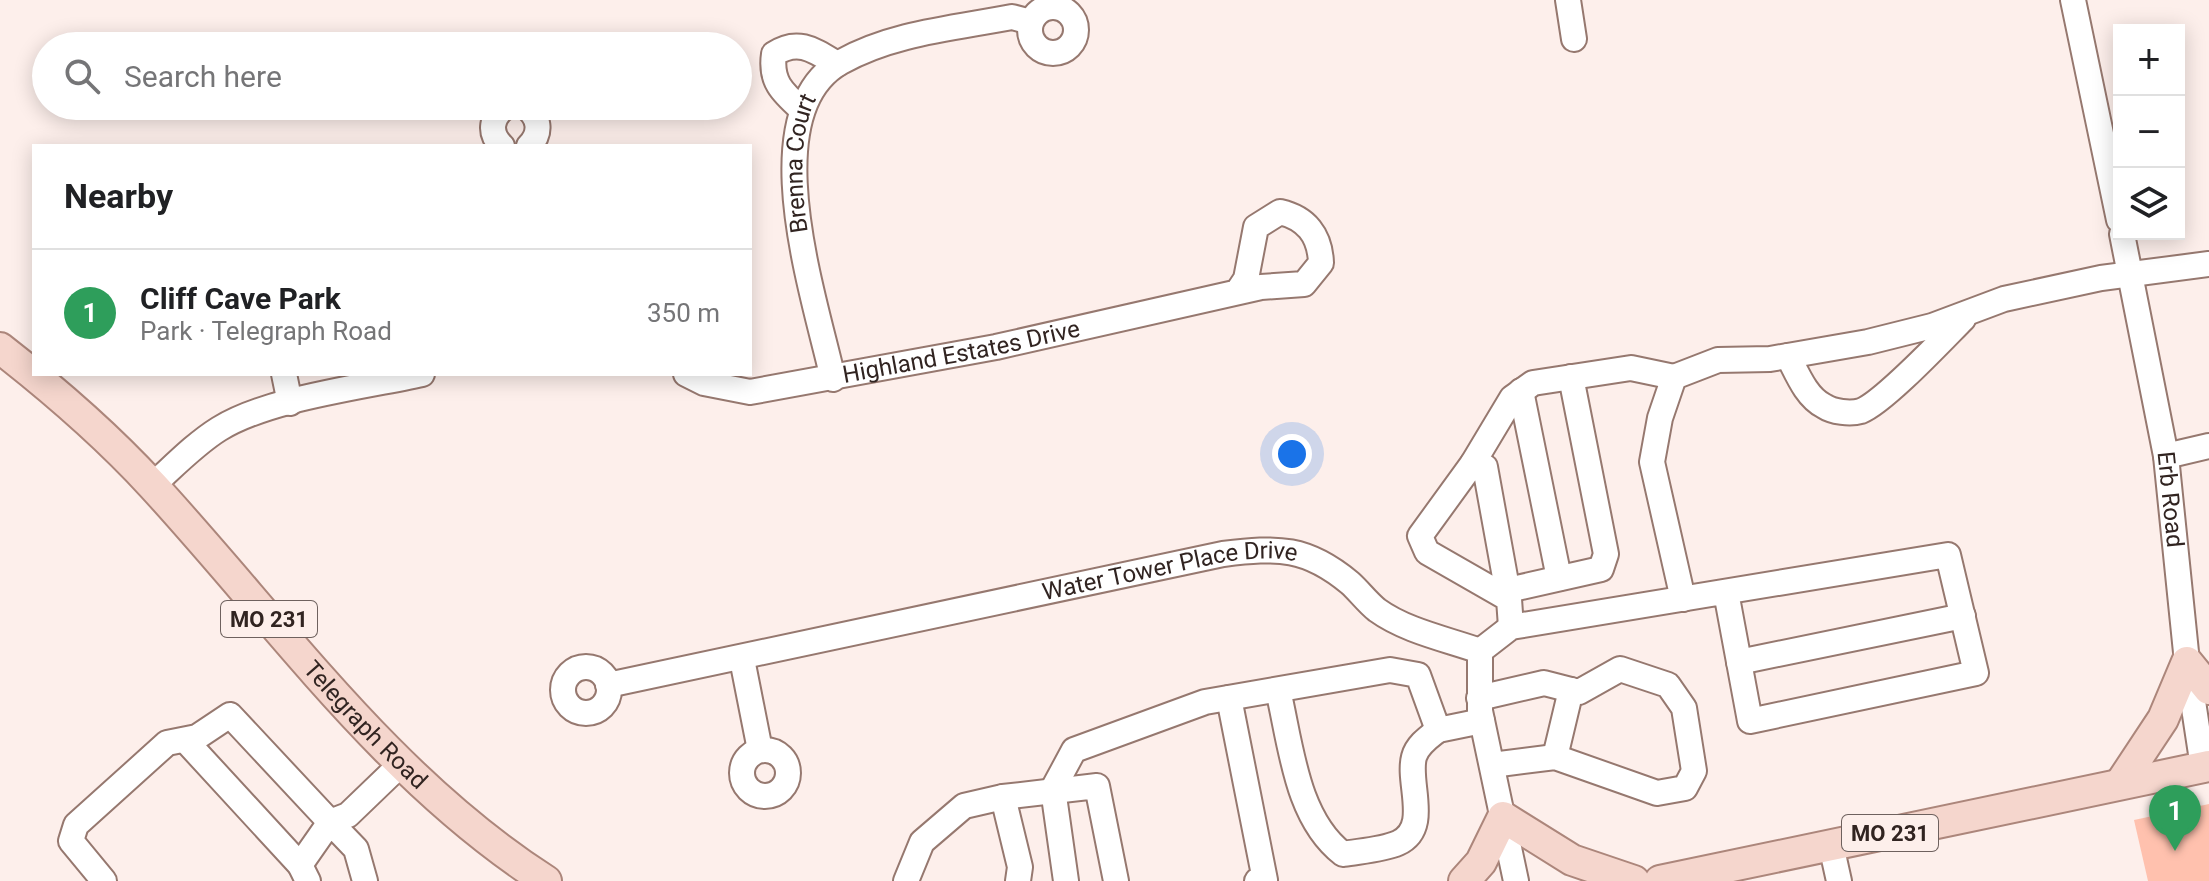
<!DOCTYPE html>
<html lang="en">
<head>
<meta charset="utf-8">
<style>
	:root { --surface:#fff; --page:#f2f2f2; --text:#202124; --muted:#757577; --line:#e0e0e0; --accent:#7c3aed }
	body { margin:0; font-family:Roboto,sans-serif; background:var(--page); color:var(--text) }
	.controls { position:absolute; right:24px; top:24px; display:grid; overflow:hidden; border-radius:0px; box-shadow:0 4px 20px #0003 }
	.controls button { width:72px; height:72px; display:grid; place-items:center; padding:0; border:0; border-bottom:2px solid var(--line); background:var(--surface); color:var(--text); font:40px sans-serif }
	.you { position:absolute; left:1292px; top:454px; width:28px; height:28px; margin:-20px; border:6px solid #fff; border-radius:50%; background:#1a73e8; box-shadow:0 0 0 12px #1a73e833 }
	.badge { display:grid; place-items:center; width:52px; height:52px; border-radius:50%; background:var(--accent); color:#fff; font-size:26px; font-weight:700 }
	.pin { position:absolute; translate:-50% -66px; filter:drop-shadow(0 2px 4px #0008) }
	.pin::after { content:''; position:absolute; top:42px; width:28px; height:24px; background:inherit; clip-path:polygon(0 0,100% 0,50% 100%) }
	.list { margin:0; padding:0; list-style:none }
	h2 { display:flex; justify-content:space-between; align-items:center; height:104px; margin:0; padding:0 32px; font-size:34px }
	h2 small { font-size:26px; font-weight:400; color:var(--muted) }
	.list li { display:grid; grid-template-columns:52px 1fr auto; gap:24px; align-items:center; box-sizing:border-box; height:128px; padding:0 32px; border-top:2px solid var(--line) }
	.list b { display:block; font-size:30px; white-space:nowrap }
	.list p { margin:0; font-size:26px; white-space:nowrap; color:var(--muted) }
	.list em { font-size:26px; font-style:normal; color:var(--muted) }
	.icon { flex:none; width:44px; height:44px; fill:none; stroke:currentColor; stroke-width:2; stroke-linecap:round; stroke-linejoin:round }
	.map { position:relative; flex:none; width:2209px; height:881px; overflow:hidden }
	.search { position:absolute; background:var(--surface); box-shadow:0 4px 20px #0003; left:32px; top:32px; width:720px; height:88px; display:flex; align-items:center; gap:20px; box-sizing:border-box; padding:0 28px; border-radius:44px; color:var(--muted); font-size:30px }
	.panel { position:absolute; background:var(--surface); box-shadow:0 4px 20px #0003; left:32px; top:144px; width:720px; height:232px; border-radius:0px }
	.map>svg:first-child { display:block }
	.green { fill:#ffc1ae }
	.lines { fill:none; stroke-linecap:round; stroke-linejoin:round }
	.minor-casing { stroke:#96786f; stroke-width:28 }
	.major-casing { stroke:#ac867b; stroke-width:34 }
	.minor { stroke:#fff; stroke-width:24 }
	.major { stroke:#f5d6cd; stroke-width:30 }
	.labels { text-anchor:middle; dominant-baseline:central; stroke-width:7; stroke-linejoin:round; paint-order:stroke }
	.shield { fill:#fdefeb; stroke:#6e615e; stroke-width:2 }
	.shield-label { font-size:22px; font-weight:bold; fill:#312421 }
	.street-label { font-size:24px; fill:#312421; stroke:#fdefeb }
</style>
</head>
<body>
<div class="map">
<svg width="2209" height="881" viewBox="0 0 2209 881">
	<rect width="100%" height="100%" fill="#fdefeb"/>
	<path class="green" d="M2209 804V881H2148L2134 820Z"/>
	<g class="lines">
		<g class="minor-casing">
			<g id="minor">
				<path d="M1568 0 1574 39"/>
				<path d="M2073 0 2119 220"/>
				<circle cx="1053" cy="30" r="23"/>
				<path d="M524 106C540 116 542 133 529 146"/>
				<path d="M801 109C782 92 770 81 774 54 798 38 814 50 837 64"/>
				<path d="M502 146C488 133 491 116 507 106"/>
				<path id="s1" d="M2122 234 2166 456 2187 662 2203 767"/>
				<path d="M1788 356C1797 373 1806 397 1824 406 1833 412 1850 414 1861 411 1884 402 1943 339 1963 319"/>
				<path d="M284 374 290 403"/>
				<path id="s2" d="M686 374 704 383 750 392 996 347 1261 287 1304 284 1321 263C1320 235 1306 218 1280 212L1256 227 1246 279 1238 291"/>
				<path id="s3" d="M833 379C816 301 751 112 841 62 892 33 955 28 1012 17L1031 22"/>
				<path d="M1521 391 1559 578"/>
				<path d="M2166 456 2209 446"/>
				<path d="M1473 463 1512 398 1533 383 1631 368 1674 377"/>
				<path d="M153 485C174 466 195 444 219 429 269 398 364 387 422 374"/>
				<path d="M1508 590 1601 569 1606 554 1571 377"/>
				<path d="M1509 599 1427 552 1420 536 1473 463 1485 467 1509 599 1511 627"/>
				<path d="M1683 599 1652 462 1660 418 1674 377 1718 360 1770 359 1868 342 1932 326 2004 299 2101 278 2209 264"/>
				<path d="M1480 651 1511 627 1948 555 1976 673 1750 721 1726 592"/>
				<path d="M742 659 760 750"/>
				<path d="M1739 662 1963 616"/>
				<circle cx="586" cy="690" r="23"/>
				<path id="s4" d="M608 685 1223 554C1278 547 1307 547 1350 583 1359 591 1367 602 1377 610 1406 631 1446 639 1480 651V711L1516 881"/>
				<path d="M1278 690C1291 745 1296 818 1343 854 1360 851 1382 850 1398 843 1431 828 1407 783 1414 757 1417 745 1429 737 1438 730"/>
				<path d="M1229 698 1265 880 1257 881"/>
				<path d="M1479 698 1544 683 1579 692 1620 669 1668 685 1684 708 1694 771 1685 788 1657 793 1555 757 1492 765"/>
				<path d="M185 740 300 865 308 881"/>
				<circle cx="765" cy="773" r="23"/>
				<path d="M1555 757 1571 690"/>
				<path d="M1003 797 1020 867 1018 881"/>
				<path d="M1831 845 1839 881"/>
				<path d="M300 865 330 822 356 849 365 881"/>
				<path d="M104 881 71 841 76 825 167 743 197 737 230 715 330 822 348 815 400 765"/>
				<path d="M906 881 922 842 964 806 1003 797 1097 786 1116 881"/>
				<path d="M1066 881 1053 789 1074 750 1205 702 1390 670 1418 675 1438 730 1482 721"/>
			</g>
		</g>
		<g class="major-casing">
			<g id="major">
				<path id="s5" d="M0 348C54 390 107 436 153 486 279 623 387 779 546 881"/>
				<path d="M2120 784 2163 719 2187 662 2209 689"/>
				<path d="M1464 881 1481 862 1503 817 1572 860 1634 881"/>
				<path d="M1660 881 2209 766"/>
			</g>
		</g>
		<use href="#minor" class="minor"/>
		<use href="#major" class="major"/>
	</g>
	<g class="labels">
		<g class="shield">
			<rect x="221" y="601" width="96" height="36" rx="6"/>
			<rect x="1842" y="815" width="96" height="36" rx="6"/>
		</g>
		<g class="shield-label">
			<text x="269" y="619">MO 231</text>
			<text x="1890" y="833">MO 231</text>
		</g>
		<g class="street-label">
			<text stroke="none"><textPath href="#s3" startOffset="220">Brenna Court</textPath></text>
			<text stroke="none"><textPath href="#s2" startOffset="282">Highland Estates Drive</textPath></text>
			<text stroke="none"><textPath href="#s1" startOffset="270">Erb Road</textPath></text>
			<text stroke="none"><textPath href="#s4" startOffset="574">Water Tower Place Drive</textPath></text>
			<text stroke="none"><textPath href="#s5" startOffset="526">Telegraph Road</textPath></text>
		</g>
	</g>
</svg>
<div class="controls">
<button>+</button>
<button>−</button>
<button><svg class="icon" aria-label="layers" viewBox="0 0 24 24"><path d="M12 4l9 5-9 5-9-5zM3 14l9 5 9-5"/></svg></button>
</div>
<div class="you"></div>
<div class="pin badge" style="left:2175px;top:851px;background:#2e9e5b">1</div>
<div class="search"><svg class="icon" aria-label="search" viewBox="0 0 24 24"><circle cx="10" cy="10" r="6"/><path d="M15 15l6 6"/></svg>Search here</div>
<section class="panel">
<h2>Nearby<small></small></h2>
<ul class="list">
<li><span class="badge" style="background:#2e9e5b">1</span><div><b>Cliff Cave Park</b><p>Park · Telegraph Road</p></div><em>350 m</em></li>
</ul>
</section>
</div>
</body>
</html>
